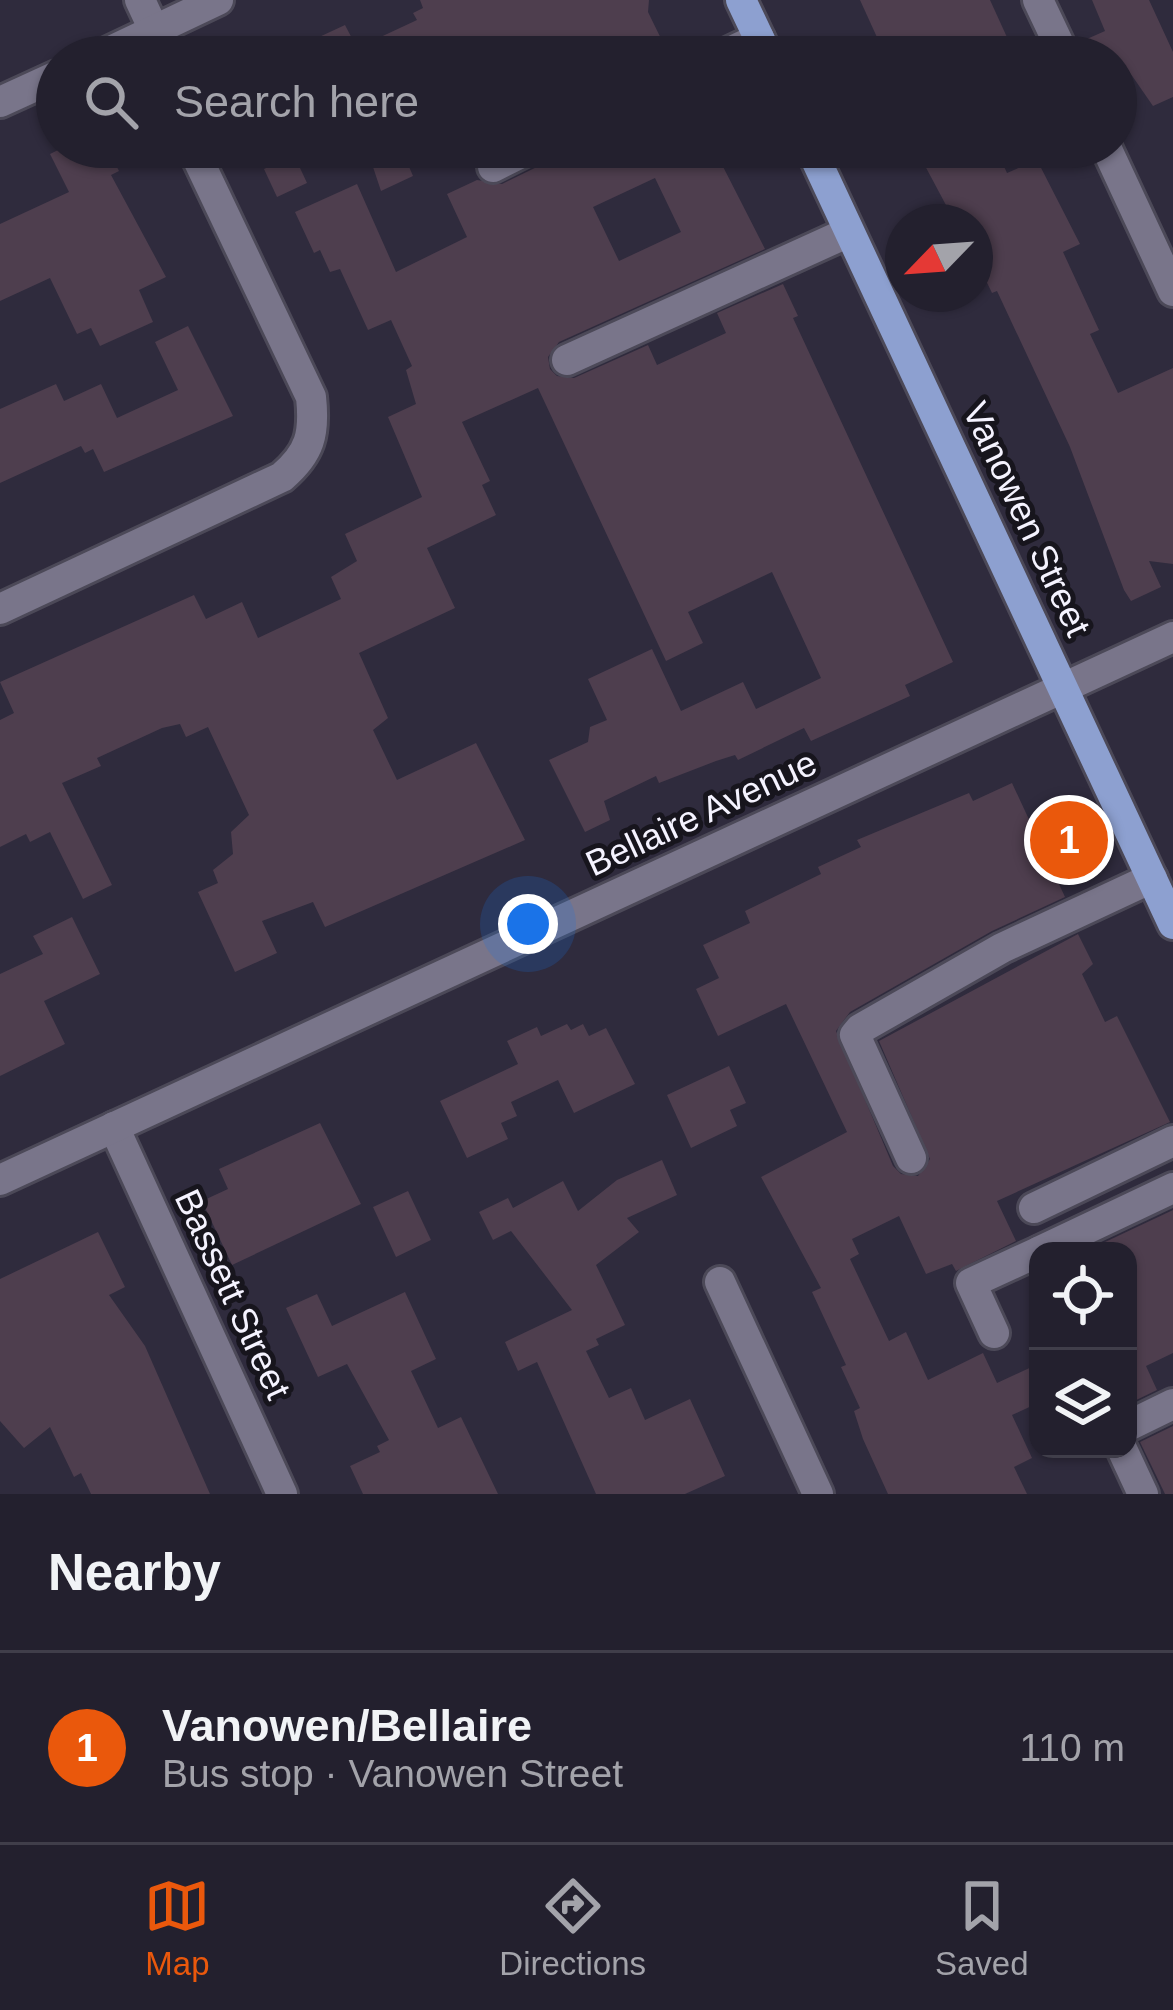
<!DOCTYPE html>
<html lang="en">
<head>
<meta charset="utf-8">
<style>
	:root { --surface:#23202e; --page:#2b2836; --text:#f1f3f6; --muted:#a3a3aa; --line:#403e4a; --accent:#ea580c }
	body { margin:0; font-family:Arial,sans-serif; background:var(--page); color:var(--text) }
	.controls { position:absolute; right:36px; bottom:36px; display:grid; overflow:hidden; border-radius:24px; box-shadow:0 3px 9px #0004 }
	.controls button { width:108px; height:108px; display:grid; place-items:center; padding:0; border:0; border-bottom:3px solid var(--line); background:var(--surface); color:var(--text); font:60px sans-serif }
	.compass { position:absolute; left:885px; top:204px; width:108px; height:108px; border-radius:50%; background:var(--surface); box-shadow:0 3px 9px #0004; rotate:245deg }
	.you { position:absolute; left:528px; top:924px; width:42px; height:42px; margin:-30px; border:9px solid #fff; border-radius:50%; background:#1a73e8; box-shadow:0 0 0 18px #1a73e833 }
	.badge { display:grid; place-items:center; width:78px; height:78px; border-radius:50%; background:var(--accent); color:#fff; font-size:39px; font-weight:700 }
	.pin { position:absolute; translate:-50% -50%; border:6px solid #fff; box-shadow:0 3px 12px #0006 }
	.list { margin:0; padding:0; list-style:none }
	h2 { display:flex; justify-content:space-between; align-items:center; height:156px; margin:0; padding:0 48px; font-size:51px }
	h2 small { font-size:39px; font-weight:400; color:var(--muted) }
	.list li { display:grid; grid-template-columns:78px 1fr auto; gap:36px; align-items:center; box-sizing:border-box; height:192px; padding:0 48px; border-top:3px solid var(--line) }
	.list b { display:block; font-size:45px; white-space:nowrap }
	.list p { margin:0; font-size:39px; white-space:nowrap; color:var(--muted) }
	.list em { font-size:39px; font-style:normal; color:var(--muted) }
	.icon { flex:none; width:66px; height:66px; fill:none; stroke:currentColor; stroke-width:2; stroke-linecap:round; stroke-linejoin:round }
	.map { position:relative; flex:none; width:1173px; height:1494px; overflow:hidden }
	.search { position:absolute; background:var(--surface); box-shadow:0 3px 9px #0004; left:36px; right:36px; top:36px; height:132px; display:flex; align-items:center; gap:30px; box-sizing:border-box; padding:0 42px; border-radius:66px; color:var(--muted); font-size:45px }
	.sheet { height:348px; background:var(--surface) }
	nav { display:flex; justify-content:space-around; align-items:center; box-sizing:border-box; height:168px; border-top:3px solid var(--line); background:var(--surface); font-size:33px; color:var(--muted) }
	nav a { display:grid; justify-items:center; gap:6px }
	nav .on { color:var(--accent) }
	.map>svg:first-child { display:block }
	.building { fill:#4e3e4e; fill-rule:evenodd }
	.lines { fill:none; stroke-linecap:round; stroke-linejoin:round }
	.minor-casing { stroke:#4c4958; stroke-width:36 }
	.major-casing { stroke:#4c4958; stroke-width:36 }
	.minor { stroke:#79758a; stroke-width:30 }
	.major { stroke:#8da0d0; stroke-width:30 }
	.labels { text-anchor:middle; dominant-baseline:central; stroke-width:10; stroke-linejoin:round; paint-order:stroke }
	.street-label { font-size:36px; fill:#f5f3ff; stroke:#17151d }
</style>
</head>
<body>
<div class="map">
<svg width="1173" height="1494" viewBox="0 0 1173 1494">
	<rect width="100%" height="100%" fill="#2f2b3d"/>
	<g class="building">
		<path d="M420 0H649L648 12 670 57H276L345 25 357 48 417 20 413 13 423 8Z"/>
		<path d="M860 0H990L1016 57H886Z"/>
		<path d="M1092 0H1149L1173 52V97L1153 106 1126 67 1116 72V57H1084L1080 42 1105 31Z"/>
		<path d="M64 147H107L119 171 111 175 166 277 139 290 153 322 100 346 91 328 77 334 50 278 0 301V224L69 192 50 154Z"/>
		<path d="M552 147H713L765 249 559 342 548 357 550 369 557 376 574 378 648 345 657 365 726 333 717 313 783 284 798 316 793 318 953 662 905 685 910 696 811 741 804 728 738 760 735 755 716 761 659 783 656 776 604 801 610 820 585 832 549 760 588 742 590 727 607 720 588 679 652 649 681 711 743 682 756 709 821 678 772 572 688 612 703 643 666 661 538 388 462 422 490 481 482 485 496 515 427 548 455 608 359 653 388 718 373 730 397 780 476 743 525 840 325 927 313 902 262 921 277 953 235 972 198 892 218 883 213 870 233 854 231 832 249 815 208 727 186 737 180 724 162 728 97 758 101 766 62 783 112 885 83 899 50 832 30 842 26 834 0 847V720L14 713 0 682 194 595 206 619 242 602 258 638 341 599 331 577 357 561 345 534 422 497 388 417 416 404 406 370 412 366 391 320 368 330 340 269 330 272 320 250 314 253 295 212 357 184 396 272 467 237 447 194 477 180 502 184 543 164ZM655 178 681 232 619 261 593 207Z"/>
		<path d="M915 147H995L1007 173 1037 160 1080 244 1063 252 1099 330 1090 334 1118 393 1173 368V564L1149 561 1161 587 1131 601 1124 590 1070 447 997 291 992 293 975 258V222H955Z"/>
		<path d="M401 148 413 176 381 191 371 161Z"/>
		<path d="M294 155 307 183 277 197 264 169Z"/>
		<path d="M188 326 233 416 104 472 93 449 85 453 81 446 0 483V409L56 384 64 401 101 384 117 418 178 390 155 342Z"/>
		<path d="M1012 783 1065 897 992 931 850 1012 836 1031 893 1166 901 1174 918 1176 930 1159 879 1041 1078 934 1093 964 1082 974 1105 1022 1117 1016 1170 1122 997 1201 1016 1241 956 1271 952 1264 926 1274 899 1216 852 1239 859 1254 850 1259 889 1341 906 1332 928 1380 983 1353 997 1383 1038 1364V1403L1012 1415 1032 1458 1014 1467 1027 1494H888L863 1439 854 1411 860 1408 841 1367 846 1365 812 1292 821 1288 761 1177 847 1132 786 1004 718 1036 696 989 719 978 703 945 750 923 745 911 821 874 818 867 861 847 857 840 969 793 973 801Z"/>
		<path d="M72 917 100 974 44 1001 65 1044 0 1076V974L43 954 33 936Z"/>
		<path d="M567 1024 571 1030 583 1024 589 1036 606 1028 635 1084 574 1113 558 1080 511 1102 517 1116 501 1123 508 1139 467 1158 440 1101 518 1064 507 1041 537 1027 541 1036Z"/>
		<path d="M729 1066 746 1103 730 1110 737 1126 691 1148 667 1095Z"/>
		<path d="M320 1123 361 1204 232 1265 202 1201 228 1189 219 1169Z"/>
		<path d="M662 1160 677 1195 627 1218 639 1232 596 1265 625 1325 596 1339 599 1345 586 1351 609 1398 631 1388 645 1420 690 1399 725 1476 685 1494H596L537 1362 518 1371 505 1342 572 1310 511 1231 493 1240 479 1212 508 1198 513 1208 563 1181 578 1211 617 1180Z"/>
		<path d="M408 1191 431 1240 396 1257 373 1207Z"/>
		<path d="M1173 1210V1353L1146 1366 1157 1390 1128 1404V1251H1086Z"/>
		<path d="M98 1232 125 1287 109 1295 145 1346 210 1494H91L81 1473 74 1477 50 1427 24 1448 0 1421V1279Z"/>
		<path d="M405 1292 436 1359 411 1371 438 1428 461 1417 498 1494H363L350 1466 380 1452 377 1446 389 1440 347 1364 318 1377 286 1308 317 1294 332 1326Z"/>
		<path d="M1173 1426V1494H1165L1140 1442Z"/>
	</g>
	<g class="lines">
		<g class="minor-casing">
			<g id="minor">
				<path d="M140 0 154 30"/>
				<path d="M1038 0 1065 57"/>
				<path d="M98 57 218 0"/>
				<path d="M719 57 759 38"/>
				<path d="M0 102 57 76"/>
				<path d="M1106 147 1173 291"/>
				<path d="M493 167 533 147"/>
				<path d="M567 360 849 232"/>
				<path d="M0 609 282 477C310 453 315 434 311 397L192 147"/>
				<path d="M114 1127 282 1494"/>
				<path d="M911 1158 855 1035 860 1029 1002 948 1152 878"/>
				<path d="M0 1180 1173 637"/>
				<path d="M1034 1208 1173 1141"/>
				<path d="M1040 1251 1173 1188"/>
				<path d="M720 1282 818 1494"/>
				<path d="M994 1333 971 1283 1038 1252"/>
				<path d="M1128 1426 1173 1404"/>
				<path d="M1122 1449 1143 1494"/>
			</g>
		</g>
		<g class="major-casing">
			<g id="major">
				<path d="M741 0 768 57"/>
				<path d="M810 147 1173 924"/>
			</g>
		</g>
		<use href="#minor" class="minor"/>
		<use href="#major" class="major"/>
	</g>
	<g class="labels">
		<g class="street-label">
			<text transform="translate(1027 519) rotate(65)">Vanowen Street</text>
			<text transform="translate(701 813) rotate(-25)">Bellaire Avenue</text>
			<text transform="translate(233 1294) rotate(65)">Bassett Street</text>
		</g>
	</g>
</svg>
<div class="controls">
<button><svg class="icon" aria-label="locate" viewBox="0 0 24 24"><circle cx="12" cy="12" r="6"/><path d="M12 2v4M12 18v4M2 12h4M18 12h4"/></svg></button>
<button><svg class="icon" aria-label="layers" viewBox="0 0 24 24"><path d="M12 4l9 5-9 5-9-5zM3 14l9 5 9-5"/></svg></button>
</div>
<svg class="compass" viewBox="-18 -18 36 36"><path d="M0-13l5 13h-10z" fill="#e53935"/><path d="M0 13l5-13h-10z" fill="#a3a3aa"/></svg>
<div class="you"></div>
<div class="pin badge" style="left:1069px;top:840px">1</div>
<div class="search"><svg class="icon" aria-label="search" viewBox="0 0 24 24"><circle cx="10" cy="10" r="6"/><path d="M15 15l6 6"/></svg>Search here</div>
</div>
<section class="sheet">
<h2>Nearby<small></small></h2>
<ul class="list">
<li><span class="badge">1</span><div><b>Vanowen/Bellaire</b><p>Bus stop · Vanowen Street</p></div><em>110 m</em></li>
</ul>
</section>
<nav>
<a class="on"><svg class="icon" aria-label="map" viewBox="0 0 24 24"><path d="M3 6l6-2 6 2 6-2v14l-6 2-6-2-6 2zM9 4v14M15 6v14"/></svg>Map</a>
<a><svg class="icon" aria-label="directions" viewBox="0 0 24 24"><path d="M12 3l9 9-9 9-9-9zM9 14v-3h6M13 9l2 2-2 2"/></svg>Directions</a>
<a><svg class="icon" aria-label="saved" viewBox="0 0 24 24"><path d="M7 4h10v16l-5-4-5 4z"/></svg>Saved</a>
</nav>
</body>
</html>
